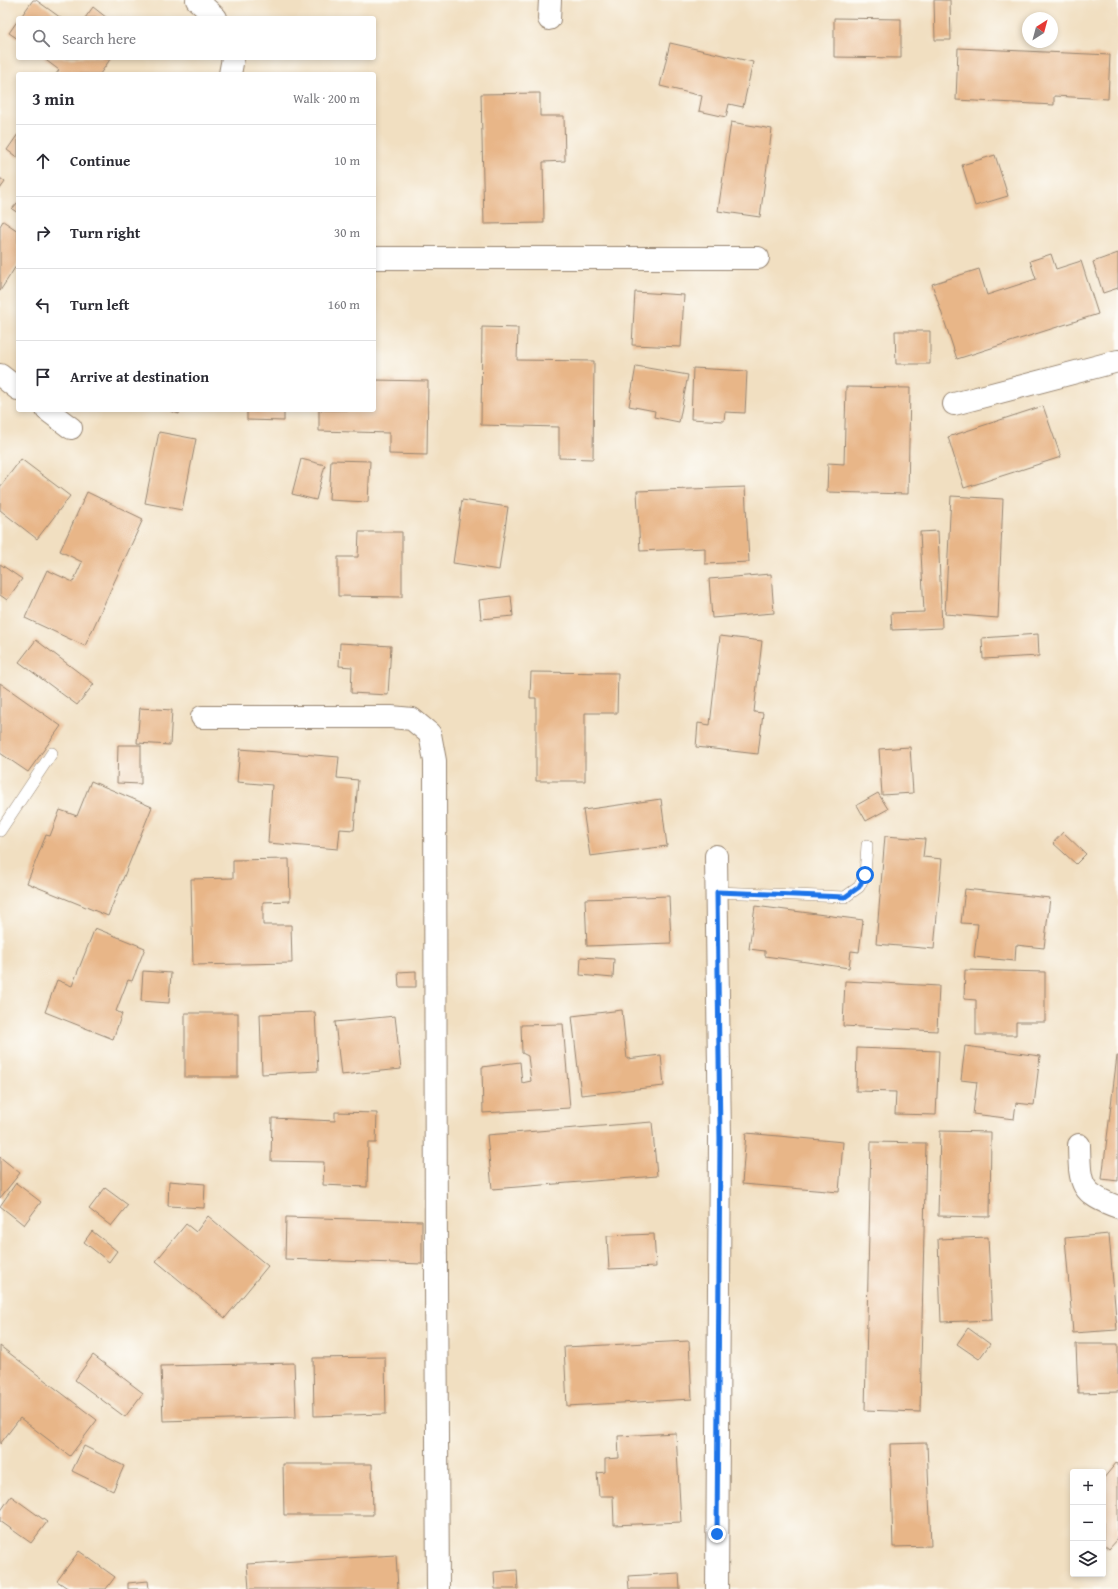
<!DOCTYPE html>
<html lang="en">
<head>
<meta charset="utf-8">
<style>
	:root { --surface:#fff; --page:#f7f7f7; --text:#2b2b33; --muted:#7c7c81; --line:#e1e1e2 }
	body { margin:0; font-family:"Gentium Book Plus",serif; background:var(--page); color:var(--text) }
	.controls { position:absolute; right:12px; bottom:12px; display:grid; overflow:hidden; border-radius:4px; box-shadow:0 2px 6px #0003 }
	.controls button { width:36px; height:36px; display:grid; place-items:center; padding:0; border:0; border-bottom:1px solid var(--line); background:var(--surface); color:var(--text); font:20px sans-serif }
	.compass { position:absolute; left:1022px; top:12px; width:36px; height:36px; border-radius:50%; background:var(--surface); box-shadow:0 2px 6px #0003; rotate:36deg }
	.stop { position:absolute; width:12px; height:12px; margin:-9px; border:3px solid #1a73e8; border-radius:50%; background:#fff }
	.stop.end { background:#1a73e8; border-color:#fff; box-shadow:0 1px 4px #0008 }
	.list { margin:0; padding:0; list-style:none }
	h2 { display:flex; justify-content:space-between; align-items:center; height:52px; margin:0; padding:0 16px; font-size:17px }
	h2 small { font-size:13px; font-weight:400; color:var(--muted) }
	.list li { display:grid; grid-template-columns:26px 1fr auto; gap:12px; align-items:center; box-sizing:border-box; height:72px; padding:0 16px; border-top:1px solid var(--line) }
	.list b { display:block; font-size:15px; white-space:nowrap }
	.list em { font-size:13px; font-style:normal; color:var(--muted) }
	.icon { flex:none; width:22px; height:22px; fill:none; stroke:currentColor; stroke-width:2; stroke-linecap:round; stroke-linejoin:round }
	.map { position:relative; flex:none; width:1118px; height:1589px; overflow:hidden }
	.search { position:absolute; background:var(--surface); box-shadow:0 2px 6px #0003; left:16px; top:16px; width:360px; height:44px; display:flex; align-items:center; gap:10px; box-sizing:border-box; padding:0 14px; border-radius:4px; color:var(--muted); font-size:15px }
	.panel { position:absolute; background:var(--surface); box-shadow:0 2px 6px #0003; left:16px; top:72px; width:360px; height:340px; border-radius:4px }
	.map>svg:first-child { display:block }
	.building { fill:#e8b688 }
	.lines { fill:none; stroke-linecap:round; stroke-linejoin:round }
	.lane-casing { stroke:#968470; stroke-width:12 }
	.street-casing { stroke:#968470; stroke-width:24 }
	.lane { stroke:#fff; stroke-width:11 }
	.street { stroke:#fff; stroke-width:22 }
	.route { stroke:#1a73e8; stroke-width:5 }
</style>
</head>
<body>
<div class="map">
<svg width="1118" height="1589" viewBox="0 0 1118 1589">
	<rect width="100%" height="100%" fill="#fdfcf7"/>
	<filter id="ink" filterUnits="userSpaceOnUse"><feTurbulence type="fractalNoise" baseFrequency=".025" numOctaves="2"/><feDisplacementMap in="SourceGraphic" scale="8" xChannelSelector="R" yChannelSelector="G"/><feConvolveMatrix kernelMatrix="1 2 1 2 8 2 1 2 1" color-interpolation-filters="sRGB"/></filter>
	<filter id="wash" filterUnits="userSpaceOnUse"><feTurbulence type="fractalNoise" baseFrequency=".012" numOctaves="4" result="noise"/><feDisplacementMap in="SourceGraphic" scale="16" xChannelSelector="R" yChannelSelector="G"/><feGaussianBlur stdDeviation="0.9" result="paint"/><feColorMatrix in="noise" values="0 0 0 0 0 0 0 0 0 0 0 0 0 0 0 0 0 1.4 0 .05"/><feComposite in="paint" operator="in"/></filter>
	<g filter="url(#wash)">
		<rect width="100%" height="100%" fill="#f1dfc1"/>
		<g id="blocks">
			<g class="building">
				<path d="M33 0H36L61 18H20Z"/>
				<path d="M934 0H950L951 40H935Z"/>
				<path d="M93 7 107 18H85Z"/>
				<path d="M834 18 901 19V58L834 57Z"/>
				<path d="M18 20V39L9 33Z"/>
				<path d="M670 43 753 62 743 107 729 104 726 117 699 111 702 96 660 86Z"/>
				<path d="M958 48 1110 55 1108 99 1054 96V105L956 100Z"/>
				<path d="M43 58H111L100 74H56L59 70Z"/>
				<path d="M540 93V116H564L565 161 543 162 544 223 484 224 481 94Z"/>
				<path d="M731 122 772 129 760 217 718 211Z"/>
				<path d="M18 134V158L7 150Z"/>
				<path d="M995 155 1008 196 975 206 962 165Z"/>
				<path d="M0 178 5 182 0 189Z"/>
				<path d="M18 202V213L12 209Z"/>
				<path d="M3 221 18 231V263L0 291V226Z"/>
				<path d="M1118 253V288L1103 293 1093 262Z"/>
				<path d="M1051 254 1056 269 1081 261 1098 314 957 359 932 284 979 269 987 295 1036 279 1030 261Z"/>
				<path d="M635 292 684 295 681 347 632 345Z"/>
				<path d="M482 327 518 328 517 360 594 361 593 459 559 458V427L481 425Z"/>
				<path d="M895 331H930V364H896Z"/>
				<path d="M636 366 688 375 679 422 654 417 655 411 629 406Z"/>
				<path d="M693 368 747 371 745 413 725 412 724 421 691 419Z"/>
				<path d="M374 380 428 381 427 455 389 454V433L319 431V410H374Z"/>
				<path d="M846 387 910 388 908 494 827 492 828 463 844 464Z"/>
				<path d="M1043 406 1061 457 964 488 948 437Z"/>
				<path d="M168 410H180L179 414Z"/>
				<path d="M247 410H284V421L247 420Z"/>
				<path d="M159 432 196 439 182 510 145 503Z"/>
				<path d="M21 459 70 496 37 539 0 510V487Z"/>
				<path d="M301 459 325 465 316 500 292 494Z"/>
				<path d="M331 460 370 461 368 502 329 500Z"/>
				<path d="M745 487 749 562 705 564V548L640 551 637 491Z"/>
				<path d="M87 492 143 519 85 646 25 618 47 570 73 582 82 562 60 551Z"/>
				<path d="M951 496 1003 499 998 618 945 614Z"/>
				<path d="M462 500 508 507 499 570 453 563Z"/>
				<path d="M938 531 942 628 892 630 891 613 924 612 920 532Z"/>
				<path d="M359 532H402V597L338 596V557H358Z"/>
				<path d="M0 564 22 579 7 600 0 595Z"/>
				<path d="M771 574 774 613 712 618 709 579Z"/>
				<path d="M511 596 513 616 481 619 479 600Z"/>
				<path d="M1038 634 1039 656 983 659 982 638Z"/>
				<path d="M720 636 762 641 754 712 763 713 758 754 696 747 698 723 710 725Z"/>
				<path d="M36 640 94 684 77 705 19 662Z"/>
				<path d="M340 643 391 646 388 695 351 693 352 667 339 666Z"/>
				<path d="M531 672 618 673 617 713H585V781H536V698H530Z"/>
				<path d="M0 683 61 726 28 772 0 753Z"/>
				<path d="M140 708 172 710 170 745 137 743Z"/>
				<path d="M118 745H141V784L117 783Z"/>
				<path d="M910 747 913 793 882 795 879 749Z"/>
				<path d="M240 749 339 757 337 778 358 780 354 830 340 829 338 849 268 843 272 785 237 782Z"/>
				<path d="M91 781 152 807 108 916 27 883 46 835 50 836 60 810 77 816Z"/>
				<path d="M878 793 888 809 866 821 857 805Z"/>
				<path d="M661 799 667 846 590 856 583 810Z"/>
				<path d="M1063 832 1086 854 1076 864 1053 843Z"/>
				<path d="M885 836 925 839 923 857 942 859 934 949 876 944Z"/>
				<path d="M289 859 290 901 263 902V925H291L292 963 193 965 191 879 233 878V860Z"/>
				<path d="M965 889 1050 898 1044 948 1016 945 1015 961 974 957 978 924 961 923Z"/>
				<path d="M669 896 671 943 587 946 585 899Z"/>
				<path d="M755 906 863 920 859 952 851 951 849 968 765 956V951L749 949Z"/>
				<path d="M95 928 145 948 132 981 128 980 116 1011 122 1014 113 1039 45 1012 57 980 72 986Z"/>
				<path d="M581 957 614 959 613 978 580 975Z"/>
				<path d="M965 970 1045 972V1022H1016V1035H976V1000L964 999Z"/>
				<path d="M143 971 171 973 169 1003 141 1001Z"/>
				<path d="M416 971V987H399L398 972Z"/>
				<path d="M845 981 939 986 937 1031 843 1026Z"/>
				<path d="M622 1010 627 1059 661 1055 664 1086 581 1095 572 1016Z"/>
				<path d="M315 1012 318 1071 262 1074 260 1014Z"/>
				<rect x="185" y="1013" width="53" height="64"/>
				<path d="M395 1016 401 1069 341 1075 335 1022Z"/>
				<path d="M563 1024 570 1108 483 1113 482 1067 520 1062 522 1083 531 1081 528 1056 522 1053 521 1025Z"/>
				<path d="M965 1046 1040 1056 1034 1105 1016 1103 1014 1119 973 1114 977 1082 961 1080Z"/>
				<path d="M857 1048 939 1051 936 1115 895 1114 896 1092 856 1091Z"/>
				<path d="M1117 1056H1118V1181L1102 1179Z"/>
				<path d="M335 1112 377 1113 376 1143H368L367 1187 323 1185 324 1162 271 1161 272 1118 335 1121Z"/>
				<path d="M652 1122 657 1176 492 1189 487 1135Z"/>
				<path d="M940 1131 991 1132 990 1217 938 1216Z"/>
				<path d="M746 1133 843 1142 839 1192 742 1184Z"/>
				<path d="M871 1142 926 1143 920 1412 865 1410Z"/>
				<path d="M0 1157 20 1173 0 1198Z"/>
				<path d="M169 1181 205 1184 204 1208 168 1206Z"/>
				<path d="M16 1183 41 1202 24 1225 0 1206Z"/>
				<path d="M105 1188 128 1205 111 1226 89 1209Z"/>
				<path d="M208 1216 268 1266 225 1318 156 1261 186 1224 196 1232Z"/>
				<path d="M286 1217 422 1221V1264L285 1259Z"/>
				<path d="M92 1231 117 1251 109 1262 84 1242Z"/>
				<path d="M654 1234 656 1267 609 1269 607 1236Z"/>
				<path d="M1109 1234 1117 1330 1073 1333 1065 1238Z"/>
				<path d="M988 1237 992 1320 941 1322 938 1239Z"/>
				<path d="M968 1328 990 1344 979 1359 957 1344Z"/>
				<path d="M689 1341 692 1399 567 1406 564 1347Z"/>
				<path d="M1076 1344H1118V1392L1078 1393Z"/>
				<path d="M0 1346 97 1420 70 1456 20 1418 0 1444Z"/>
				<path d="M93 1355 143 1393 125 1417 75 1380Z"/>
				<path d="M385 1357 386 1414 314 1416 313 1358Z"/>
				<path d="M294 1363 296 1417 163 1421 161 1366Z"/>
				<path d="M676 1433 681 1522 614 1525 613 1496H599L597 1473 605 1472V1459L619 1458 618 1436Z"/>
				<path d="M927 1443 931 1546 893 1547 890 1444Z"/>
				<path d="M84 1446 124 1466 113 1491 72 1471Z"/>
				<path d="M1117 1462 1118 1463V1539L1109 1549 1103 1544V1479Z"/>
				<path d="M283 1464H372L373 1515H284Z"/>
				<path d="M11 1496 47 1522 31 1543 0 1521V1512Z"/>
				<path d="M79 1551 115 1577 106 1589H69L57 1581Z"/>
				<path d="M396 1555 398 1589H249L247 1564Z"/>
				<path d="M517 1570 518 1589H495L494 1572Z"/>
				<path d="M679 1573 680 1589H629L628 1576Z"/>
				<path d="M148 1581 149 1589H128V1583Z"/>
			</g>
		</g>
	</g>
	<g filter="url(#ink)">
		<use href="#blocks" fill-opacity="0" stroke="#968470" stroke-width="1"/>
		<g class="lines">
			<g class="lane-casing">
				<g id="lane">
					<path d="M0 831 52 753"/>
					<path d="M717 892 845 897 859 887 865 875 867 845"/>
				</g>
			</g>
			<g class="street-casing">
				<g id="street">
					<path d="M197 0 216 18"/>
					<path d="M549 19 550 0"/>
					<path d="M230 74 233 58"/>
					<path d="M374 258H758"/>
					<path d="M0 375 18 389"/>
					<path d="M954 404 1118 361"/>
					<path d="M47 410 71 428"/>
					<path d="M202 717H391L412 719 430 734 435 761 436 1283 438 1589"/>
					<path d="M716 856 720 1138 717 1589"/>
					<path d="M1079 1145C1080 1184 1079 1193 1118 1207"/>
				</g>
			</g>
			<use href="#lane" class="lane"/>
			<use href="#street" class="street"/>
		</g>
	</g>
	<g class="lines" filter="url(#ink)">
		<path class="route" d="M717 1534 720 1138 717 892 845 897 859 887 865 875"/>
	</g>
</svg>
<div class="controls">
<button>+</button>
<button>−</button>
<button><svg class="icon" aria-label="layers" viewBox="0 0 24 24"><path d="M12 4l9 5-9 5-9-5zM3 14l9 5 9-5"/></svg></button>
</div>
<svg class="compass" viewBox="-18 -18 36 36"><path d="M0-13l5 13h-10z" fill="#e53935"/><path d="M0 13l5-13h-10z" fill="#7c7c81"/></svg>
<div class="stop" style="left:865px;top:875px"></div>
<div class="stop end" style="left:717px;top:1534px"></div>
<div class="search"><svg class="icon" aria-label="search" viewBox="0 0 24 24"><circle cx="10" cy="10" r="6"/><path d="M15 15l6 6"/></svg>Search here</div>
<section class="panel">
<h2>3 min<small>Walk · 200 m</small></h2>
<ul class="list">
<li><svg class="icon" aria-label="ahead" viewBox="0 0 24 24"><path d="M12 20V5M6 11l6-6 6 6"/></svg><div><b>Continue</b></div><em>10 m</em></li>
<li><svg class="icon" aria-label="right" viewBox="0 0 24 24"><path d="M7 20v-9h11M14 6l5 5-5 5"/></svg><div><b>Turn right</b></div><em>30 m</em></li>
<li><svg class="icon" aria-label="left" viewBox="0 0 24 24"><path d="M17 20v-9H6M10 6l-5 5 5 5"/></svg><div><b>Turn left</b></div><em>160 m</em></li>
<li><svg class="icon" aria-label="arrive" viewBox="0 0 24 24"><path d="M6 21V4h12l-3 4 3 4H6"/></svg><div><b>Arrive at destination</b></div></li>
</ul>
</section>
</div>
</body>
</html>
